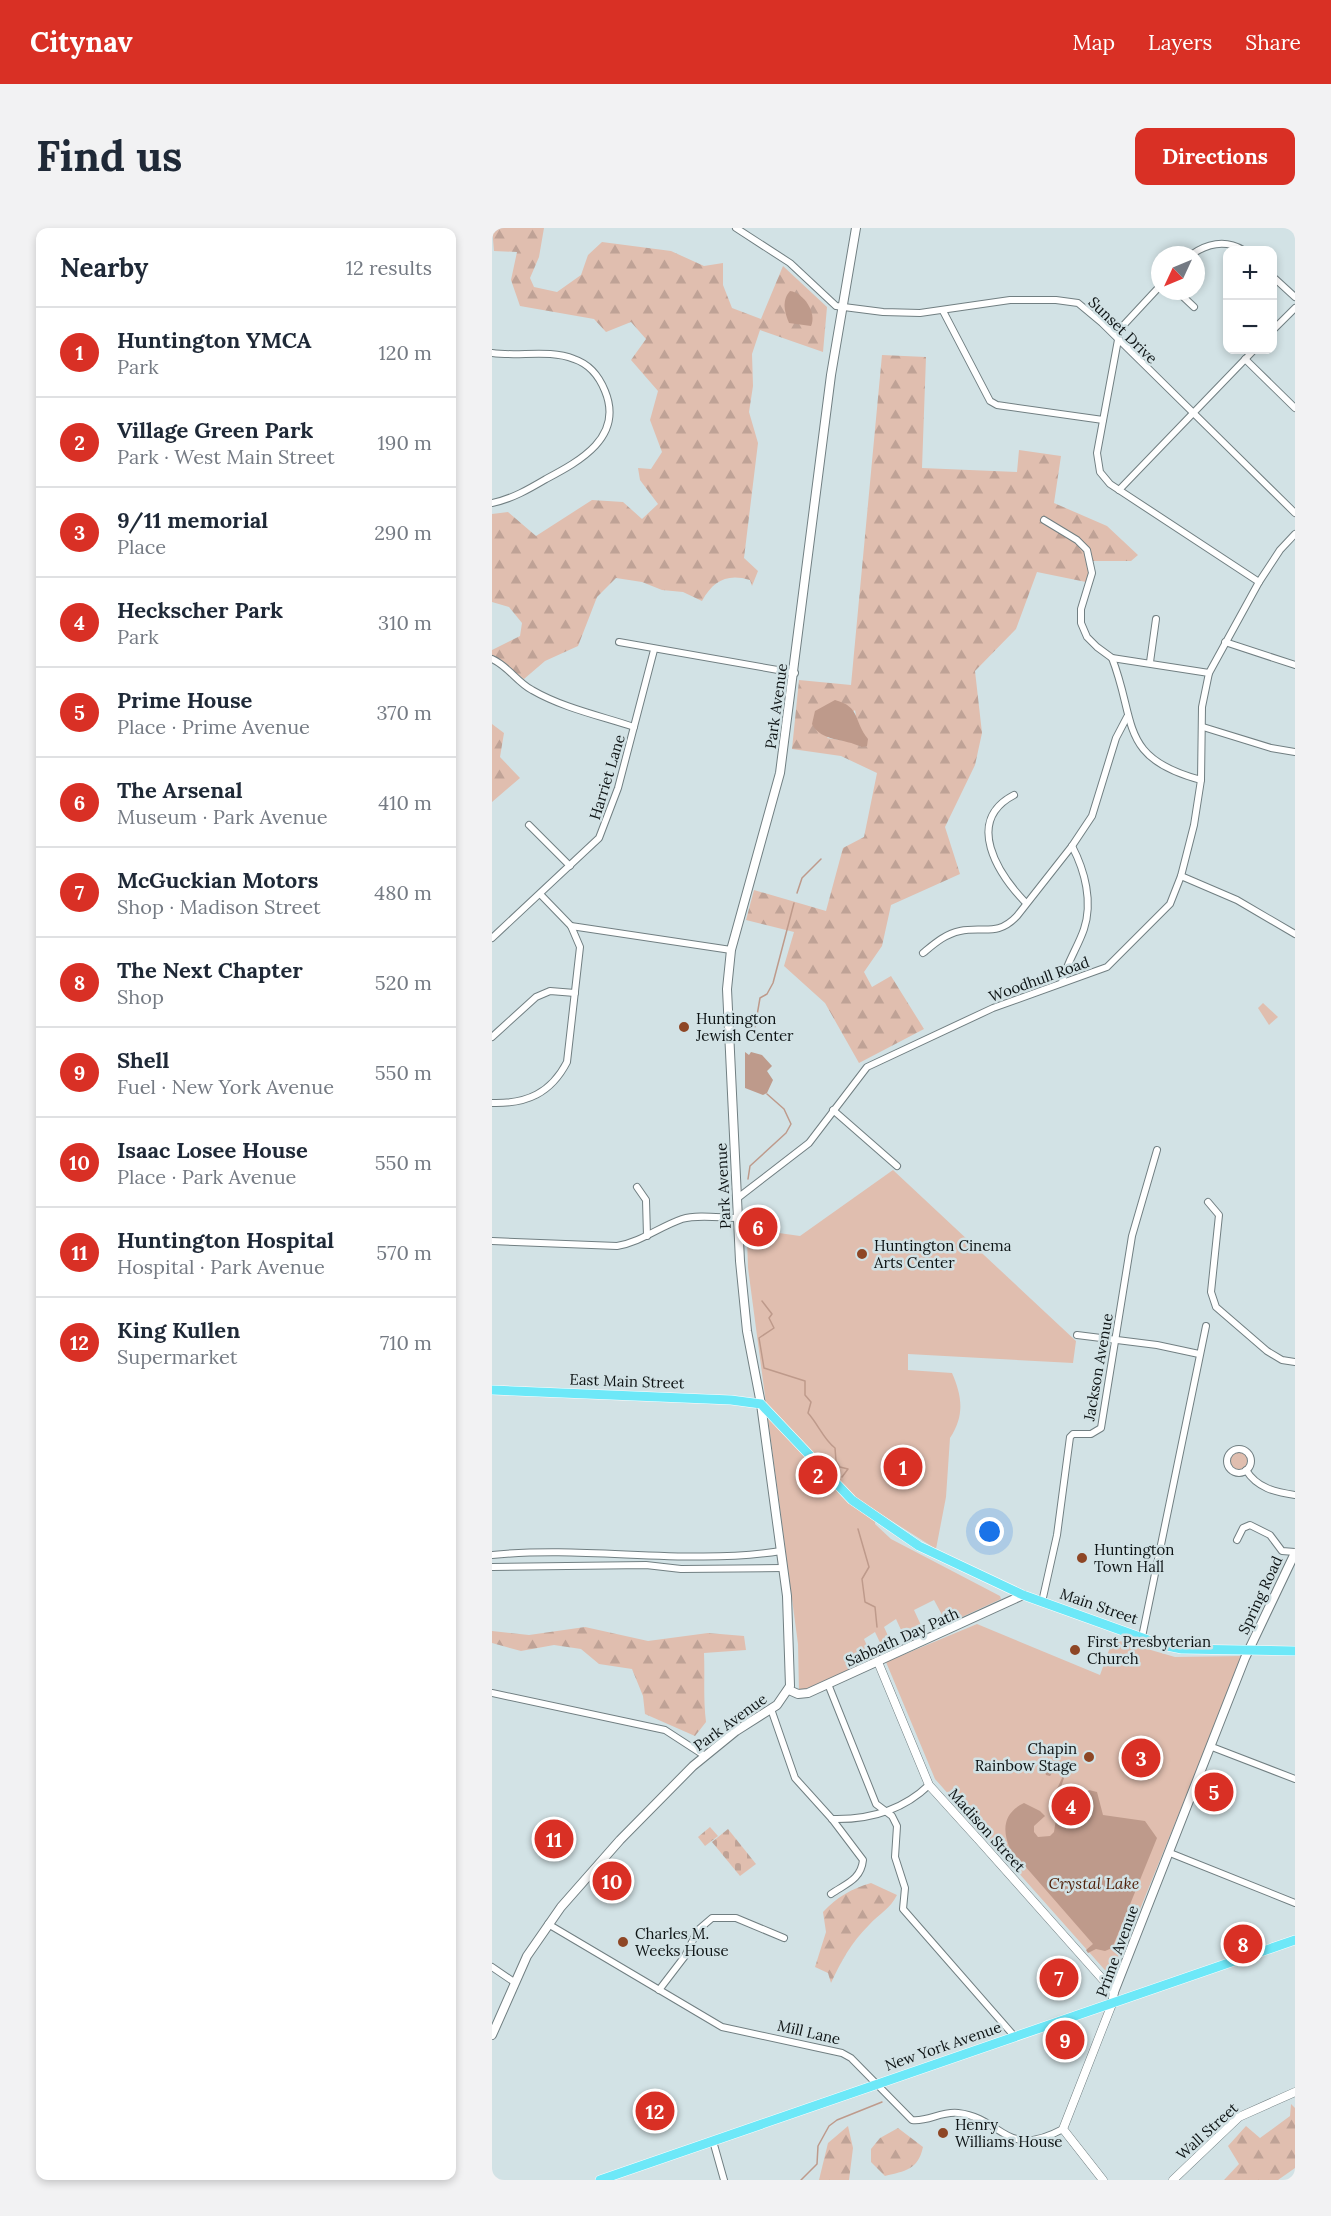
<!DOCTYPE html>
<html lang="en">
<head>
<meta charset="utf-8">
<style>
	:root { --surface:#fff; --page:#f2f2f3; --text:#1f2937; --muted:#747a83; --line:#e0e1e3; --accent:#d93025 }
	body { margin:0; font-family:Lora,serif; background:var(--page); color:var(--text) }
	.controls { position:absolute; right:18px; top:18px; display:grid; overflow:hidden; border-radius:12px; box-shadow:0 3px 9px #0003 }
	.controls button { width:54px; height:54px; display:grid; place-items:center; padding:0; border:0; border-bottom:2px solid var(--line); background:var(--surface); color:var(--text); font:30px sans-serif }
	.compass { position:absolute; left:659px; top:18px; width:54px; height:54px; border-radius:50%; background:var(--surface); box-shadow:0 3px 9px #0003; rotate:226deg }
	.you { position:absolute; left:498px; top:1304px; width:21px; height:21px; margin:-15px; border:4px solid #fff; border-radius:50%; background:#1a73e8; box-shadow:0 0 0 9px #1a73e833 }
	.badge { display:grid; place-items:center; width:39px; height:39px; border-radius:50%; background:var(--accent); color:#fff; font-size:20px; font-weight:700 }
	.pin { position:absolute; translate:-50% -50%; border:3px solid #fff; box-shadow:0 2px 6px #0006 }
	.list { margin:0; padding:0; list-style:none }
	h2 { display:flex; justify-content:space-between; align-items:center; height:78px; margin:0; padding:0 24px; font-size:26px }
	h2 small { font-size:20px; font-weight:400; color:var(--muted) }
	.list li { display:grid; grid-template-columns:39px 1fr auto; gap:18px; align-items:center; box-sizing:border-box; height:90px; padding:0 24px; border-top:2px solid var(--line) }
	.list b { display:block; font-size:22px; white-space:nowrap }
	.list p { margin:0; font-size:20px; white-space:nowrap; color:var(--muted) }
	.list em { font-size:20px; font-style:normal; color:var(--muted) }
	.map { position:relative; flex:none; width:803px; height:1952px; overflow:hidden; border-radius:12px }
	header { display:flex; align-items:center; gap:36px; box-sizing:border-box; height:84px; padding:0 30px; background:var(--accent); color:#fff }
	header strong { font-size:28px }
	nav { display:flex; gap:33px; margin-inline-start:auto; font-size:21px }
	.intro { display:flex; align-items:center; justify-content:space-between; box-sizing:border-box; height:144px; padding:0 36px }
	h1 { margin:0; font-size:42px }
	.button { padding:15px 27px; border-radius:12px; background:var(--accent); color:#fff; font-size:21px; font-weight:700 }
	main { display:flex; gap:36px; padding:0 36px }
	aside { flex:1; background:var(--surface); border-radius:12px; box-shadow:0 3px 9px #0003 }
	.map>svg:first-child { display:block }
	.grass { fill:url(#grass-tufts) }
	.forest { fill:url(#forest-firs); fill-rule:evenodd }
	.cemetery { fill:url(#cemetery-stones) }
	.park { fill:#e0beaf }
	.water { fill:#be9a8b }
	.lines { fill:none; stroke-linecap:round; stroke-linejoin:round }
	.stream { stroke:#be9a8b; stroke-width:1.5 }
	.minor-casing { stroke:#717f82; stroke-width:8 }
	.tertiary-casing { stroke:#717f82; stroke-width:9 }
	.secondary-casing { stroke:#717f82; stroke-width:10 }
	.primary-casing { stroke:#fff; stroke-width:10 }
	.minor { stroke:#fff; stroke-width:6 }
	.tertiary { stroke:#fff; stroke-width:8 }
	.secondary { stroke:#fff; stroke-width:8 }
	.primary { stroke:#6de8f8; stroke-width:9 }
	.poi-dot { fill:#8e4625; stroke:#d2e2e5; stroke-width:2 }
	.labels { text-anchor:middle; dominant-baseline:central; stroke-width:5; stroke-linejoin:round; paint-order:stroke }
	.street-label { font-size:15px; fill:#0e1415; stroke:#d2e2e5 }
	.poi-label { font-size:15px; fill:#0e1415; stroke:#d2e2e5; text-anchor:start }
	.water-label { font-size:16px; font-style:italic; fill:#4f1f08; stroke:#d2e2e5 }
</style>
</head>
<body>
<header>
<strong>Citynav</strong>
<nav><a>Map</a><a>Layers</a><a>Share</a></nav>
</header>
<div class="intro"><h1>Find us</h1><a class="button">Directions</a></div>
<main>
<aside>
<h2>Nearby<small>12 results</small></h2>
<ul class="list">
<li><span class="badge">1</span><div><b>Huntington YMCA</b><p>Park</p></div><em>120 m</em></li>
<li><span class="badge">2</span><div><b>Village Green Park</b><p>Park · West Main Street</p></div><em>190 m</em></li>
<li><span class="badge">3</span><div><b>9/11 memorial</b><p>Place</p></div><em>290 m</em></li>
<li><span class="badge">4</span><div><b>Heckscher Park</b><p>Park</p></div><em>310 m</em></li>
<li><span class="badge">5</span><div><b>Prime House</b><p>Place · Prime Avenue</p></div><em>370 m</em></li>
<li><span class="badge">6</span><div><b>The Arsenal</b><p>Museum · Park Avenue</p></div><em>410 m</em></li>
<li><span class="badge">7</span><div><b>McGuckian Motors</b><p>Shop · Madison Street</p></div><em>480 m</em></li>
<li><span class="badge">8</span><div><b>The Next Chapter</b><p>Shop</p></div><em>520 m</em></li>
<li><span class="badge">9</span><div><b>Shell</b><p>Fuel · New York Avenue</p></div><em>550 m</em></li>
<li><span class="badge">10</span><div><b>Isaac Losee House</b><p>Place · Park Avenue</p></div><em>550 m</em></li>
<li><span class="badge">11</span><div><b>Huntington Hospital</b><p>Hospital · Park Avenue</p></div><em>570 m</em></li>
<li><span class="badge">12</span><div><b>King Kullen</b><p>Supermarket</p></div><em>710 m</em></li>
</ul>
</aside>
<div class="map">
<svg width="803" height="1952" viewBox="0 0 803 1952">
	<defs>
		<pattern id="grass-tufts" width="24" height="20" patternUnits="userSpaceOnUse" patternTransform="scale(1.5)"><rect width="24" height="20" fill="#e0beaf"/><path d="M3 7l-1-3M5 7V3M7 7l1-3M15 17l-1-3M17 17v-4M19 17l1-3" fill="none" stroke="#bfa296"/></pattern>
		<pattern id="forest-firs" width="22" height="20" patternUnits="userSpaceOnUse" patternTransform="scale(1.5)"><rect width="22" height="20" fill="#e0beaf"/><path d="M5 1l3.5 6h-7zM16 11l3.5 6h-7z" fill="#bfa296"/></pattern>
		<pattern id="cemetery-stones" width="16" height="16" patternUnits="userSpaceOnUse" patternTransform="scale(1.5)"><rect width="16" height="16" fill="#e0beaf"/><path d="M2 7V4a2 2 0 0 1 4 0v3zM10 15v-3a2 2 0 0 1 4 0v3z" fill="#bfa296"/></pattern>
	</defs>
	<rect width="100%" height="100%" fill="#d2e2e5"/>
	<circle class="grass" cx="747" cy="1233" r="10"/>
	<g class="forest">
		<path d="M0 0H52L47 29 38 50 42 59 65 64 89 47 96 27 110 14 179 23 212 38 231 35V57L240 80 269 91 291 38 335 79 331 124 268 102 260 126 261 158 257 184 266 215 252 330 266 343 260 358 258 352C235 345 221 353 210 373L191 364 170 362 150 354 124 350 105 369 86 418 53 433 32 451 0 427V422L28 408 30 395 17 379 0 374V286L16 284 44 308 100 272 131 274 150 291 166 276 148 252 146 240 159 241 170 224 158 192 166 163 139 132 154 111 139 94 114 104 102 91 28 78 19 52 25 24 2 23Z"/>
		<path d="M390 127 434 129 430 240 525 244 527 222 569 228 562 275 615 298 646 327 639 333H599L594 354 545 344 524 401 483 443 490 505 483 537 453 599 468 646 399 677 390 718 372 744 380 759 399 748 432 801 367 835 333 775 292 738 302 704 254 692 262 662 334 683 351 620 372 609 385 545 349 528 300 521 307 452 359 457ZM363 482 369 519 360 514 335 510Z"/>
		<path d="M0 496 12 505 8 529 28 550 0 574Z"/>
		<path d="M93 1399 156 1413 216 1405 252 1408 254 1422 212 1425C213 1449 211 1470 214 1494L203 1508 153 1486 151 1468 140 1441 107 1436 89 1421 62 1417 29 1423 0 1415V1403L37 1407Z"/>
		<path d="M379 1655 405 1667C398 1681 388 1685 377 1697 359 1715 349 1733 339 1755L336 1745 323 1739 334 1704 331 1684C345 1669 359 1661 379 1655Z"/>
		<path d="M799 1876 803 1880V1940L786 1952H732L747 1936 736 1918 754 1898 768 1910 798 1888Z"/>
		<path d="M356 1898 361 1920 357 1952H327L336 1915Z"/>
		<path d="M406 1900 431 1919C426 1942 413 1943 393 1948L379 1934V1921L388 1910Z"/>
	</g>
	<g class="cemetery">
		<path d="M218 1599 226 1608 213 1618 206 1609Z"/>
		<path d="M236 1601 264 1636 248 1648 220 1614Z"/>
	</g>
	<g class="park">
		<path d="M771 775 786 789 777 797 766 780Z"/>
		<path d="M401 942 584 1113 581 1135 416 1126V1142L460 1145C470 1168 473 1187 458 1210L454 1269 444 1321 384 1283 383 1296 399 1311 508 1368 509 1371 455 1396 442 1372 422 1382 433 1406 415 1415 404 1391 392 1399 402 1421 393 1425 383 1404 372 1411 381 1431 307 1464 306 1416 256 1040 255 1009 287 1005 308 1008Z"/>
		<path d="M485 1396 608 1447 621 1411 683 1429 751 1428 620 1750 443 1551 394 1434Z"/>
	</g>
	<g class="water">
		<path d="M298 63C312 65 325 85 319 98L297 95C293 85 289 73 298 63Z"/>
		<path d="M343 472C369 479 361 492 376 511L375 518 369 519C353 510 329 514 320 496L323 483Z"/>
		<path d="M253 824 257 827 259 824 270 827 280 838 275 843 281 852 275 865 271 867 253 860Z"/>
		<path d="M562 1534 569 1540 572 1550 567 1565 573 1576 579 1579 597 1562 605 1564 611 1587 653 1593 665 1610 626 1706 620 1720 613 1723 604 1721 596 1725 594 1722 601 1716 518 1621C510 1602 511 1585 532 1575L548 1583 553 1588 542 1598V1604L546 1609 558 1608 562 1604 564 1591 570 1585 563 1565 570 1550 568 1542 563 1540 558 1548 554 1547 552 1540 555 1535Z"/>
	</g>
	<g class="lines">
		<g class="stream">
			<path d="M305 665 310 650 329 631"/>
			<path d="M263 799 268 770 275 766 281 755 302 675"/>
			<path d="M256 951 258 938 294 905 299 896 292 881 275 866"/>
			<path d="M270 1073 280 1086 277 1090 282 1100 267 1110 272 1140 313 1153V1167L319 1174 316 1185C326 1196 332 1212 343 1220L344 1233 348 1239 356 1241 350 1249"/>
			<path d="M366 1301 377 1339 370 1351 373 1374 383 1379 385 1399"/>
			<path d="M309 1952 325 1936 326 1918 337 1898 345 1892 390 1874"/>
		</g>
		<g class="minor-casing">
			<g id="minor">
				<path d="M244 0 298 35 344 78 391 84 428 85 518 72H564L586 75 610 95 803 285"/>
				<path d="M699 27C714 16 733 11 751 22"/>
				<path d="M780 48 803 69"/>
				<path d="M668 58 628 101 605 225 608 244 618 256 767 354"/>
				<path d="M685 63 702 79"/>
				<path d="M451 83 498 173 505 177 611 192"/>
				<path d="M780 103 803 80"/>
				<path d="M0 125C27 129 57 121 82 131 97 136 107 148 113 163 132 209 88 233 54 251 37 261 20 271 0 275"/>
				<path d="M753 131 803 180"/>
				<path d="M627 262 762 122"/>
				<path d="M552 292 585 312 595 322 600 345 589 381V395L595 409 605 419 620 430 717 445"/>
				<path d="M127 414 303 445"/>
				<path d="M733 414 803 437"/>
				<path d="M620 430C645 494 626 530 709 552"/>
				<path d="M0 431C16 438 25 454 40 462 71 480 109 488 142 499"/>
				<path d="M658 434 664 391"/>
				<path d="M711 499 779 520 803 524"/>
				<path d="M522 567C472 593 506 646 534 675"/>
				<path d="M37 597 78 638"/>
				<path d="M689 648 745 672 803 706"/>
				<path d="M49 667 79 698 239 722"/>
				<path d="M0 710 107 610 126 560 162 422"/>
				<path d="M431 725C442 716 453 706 468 703 492 698 505 709 525 688L580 618 600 588 624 510 635 489"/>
				<path d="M570 754C575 734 586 719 592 701 601 674 593 643 580 618"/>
				<path d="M0 809 44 769 58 763 83 765"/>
				<path d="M0 875C35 876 59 865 75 834L88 719 79 698"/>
				<path d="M341 882 405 938"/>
				<path d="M145 959 154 972 155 1008"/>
				<path d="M247 969 317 915 375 839 501 780 615 739 678 676 689 648 702 597 709 552 710 479 717 445 767 354 788 322 803 306"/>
				<path d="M716 974 727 987 719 1064 724 1079 775 1123 790 1132 803 1134"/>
				<path d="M0 1013 125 1018C149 1014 167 999 190 991 206 986 229 990 246 990"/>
				<path d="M585 1107 665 1117 707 1126"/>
				<circle cx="747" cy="1233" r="12"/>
				<path d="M754 1242C765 1260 783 1264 803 1267"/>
				<path d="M745 1312 751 1300 758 1297 778 1307 790 1323 803 1324"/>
				<path d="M0 1327C96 1317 193 1338 289 1323"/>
				<path d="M0 1339 154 1337 189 1341 291 1340"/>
				<path d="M550 1374 565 1307 578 1209 581 1206H599L609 1200 640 1008 665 922"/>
				<path d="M650 1409 714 1098"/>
				<path d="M336 1456 384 1576 400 1588 405 1598 403 1629 413 1660 411 1681 523 1809"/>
				<path d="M0 1465 173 1502 213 1528"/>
				<path d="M279 1481 303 1550 340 1591 371 1632C369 1652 353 1656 339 1666"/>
				<path d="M720 1519 803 1551"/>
				<path d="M340 1591C377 1592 410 1583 437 1557"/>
				<path d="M678 1625 803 1675"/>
				<path d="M56 1696 230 1799 350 1825 359 1830 420 1892C436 1894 449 1883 466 1885 511 1890 513 1932 571 1901"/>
				<path d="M0 1739 22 1754"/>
				<path d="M167 1762 193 1728 206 1702 220 1690H244L292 1710"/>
				<path d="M221 1913 232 1952"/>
			</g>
		</g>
		<g class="tertiary-casing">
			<g id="tertiary">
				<path d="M386 1434 437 1557 485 1610"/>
				<path d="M486 1611 622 1764"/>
				<path d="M611 1952 571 1901 620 1776"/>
				<path d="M681 1952 747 1889 803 1864"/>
			</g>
		</g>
		<g class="secondary-casing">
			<g id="secondary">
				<path d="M297 1462 306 1466 316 1465 531 1367"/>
				<path d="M620 1776 622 1764 753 1430 803 1325"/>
				<path d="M0 1807 35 1728 69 1679 128 1612 201 1538 244 1503 285 1477 298 1458 295 1368 269 1176 255 1103 248 1033 235 761 239 722 288 545 339 147 364 0"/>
			</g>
		</g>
		<g class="primary-casing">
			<g id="primary">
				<path d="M0 1162 239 1172 269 1176 360 1272 427 1318 531 1367 670 1417 690 1421 803 1423"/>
				<path d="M108 1952 803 1712"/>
			</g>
		</g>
		<use href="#minor" class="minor"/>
		<use href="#tertiary" class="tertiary"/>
		<use href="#secondary" class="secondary"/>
		<use href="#primary" class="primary"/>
	</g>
	<g class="poi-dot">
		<circle cx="192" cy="799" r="6"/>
		<circle cx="370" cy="1026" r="6"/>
		<circle cx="590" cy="1330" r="6"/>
		<circle cx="583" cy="1422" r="6"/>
		<circle cx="597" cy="1529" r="6"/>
		<circle cx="131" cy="1714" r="6"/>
		<circle cx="451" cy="1905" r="6"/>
	</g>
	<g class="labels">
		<g class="street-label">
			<text transform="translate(631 102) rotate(44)">Sunset Drive</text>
			<text transform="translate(284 478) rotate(-82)">Park Avenue</text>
			<text transform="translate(115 549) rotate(-73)">Harriet Lane</text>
			<text transform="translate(547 751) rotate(-20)">Woodhull Road</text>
			<text transform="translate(231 958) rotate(-93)">Park Avenue</text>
			<text transform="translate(606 1139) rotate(-80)">Jackson Avenue</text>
			<text transform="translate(135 1153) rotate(2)">East Main Street</text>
			<text transform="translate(768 1367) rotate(-65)">Spring Road</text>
			<text transform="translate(607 1378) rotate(19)">Main Street</text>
			<text transform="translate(410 1409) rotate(-24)">Sabbath Day Path</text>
			<text transform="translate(238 1494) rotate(-36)">Park Avenue</text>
			<text transform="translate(495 1602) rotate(48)">Madison Street</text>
			<text transform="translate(625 1723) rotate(-70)">Prime Avenue</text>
			<text transform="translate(317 1804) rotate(13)">Mill Lane</text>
			<text transform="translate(451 1818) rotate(-19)">New York Avenue</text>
			<text transform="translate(715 1903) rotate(-42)">Wall Street</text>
		</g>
		<g class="poi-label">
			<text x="204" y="790">Huntington<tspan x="204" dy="17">Jewish Center</tspan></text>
			<text x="382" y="1017">Huntington Cinema<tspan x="382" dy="17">Arts Center</tspan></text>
			<text x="602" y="1321">Huntington<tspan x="602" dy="17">Town Hall</tspan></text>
			<text x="595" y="1413">First Presbyterian<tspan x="595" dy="17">Church</tspan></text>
			<text x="585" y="1520" text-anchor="end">Chapin<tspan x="585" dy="17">Rainbow Stage</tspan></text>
			<text x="143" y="1705">Charles M.<tspan x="143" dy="17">Weeks House</tspan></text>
			<text x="463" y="1896">Henry<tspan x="463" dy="17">Williams House</tspan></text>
		</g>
		<g class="water-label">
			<text x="602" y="1655">Crystal Lake</text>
		</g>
	</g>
</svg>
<div class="controls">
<button>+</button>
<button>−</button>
</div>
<svg class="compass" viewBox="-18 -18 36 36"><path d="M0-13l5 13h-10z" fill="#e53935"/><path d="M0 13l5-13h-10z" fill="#747a83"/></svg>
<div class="you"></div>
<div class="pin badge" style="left:411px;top:1239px">1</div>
<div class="pin badge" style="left:326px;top:1247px">2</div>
<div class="pin badge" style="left:649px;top:1530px">3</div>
<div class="pin badge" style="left:579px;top:1578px">4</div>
<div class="pin badge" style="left:722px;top:1564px">5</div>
<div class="pin badge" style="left:266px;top:999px">6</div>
<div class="pin badge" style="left:567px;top:1750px">7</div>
<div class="pin badge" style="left:751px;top:1716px">8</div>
<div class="pin badge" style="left:573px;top:1812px">9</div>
<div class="pin badge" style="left:120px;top:1653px">10</div>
<div class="pin badge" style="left:62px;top:1611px">11</div>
<div class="pin badge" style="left:163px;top:1883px">12</div>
</div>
</main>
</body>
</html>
